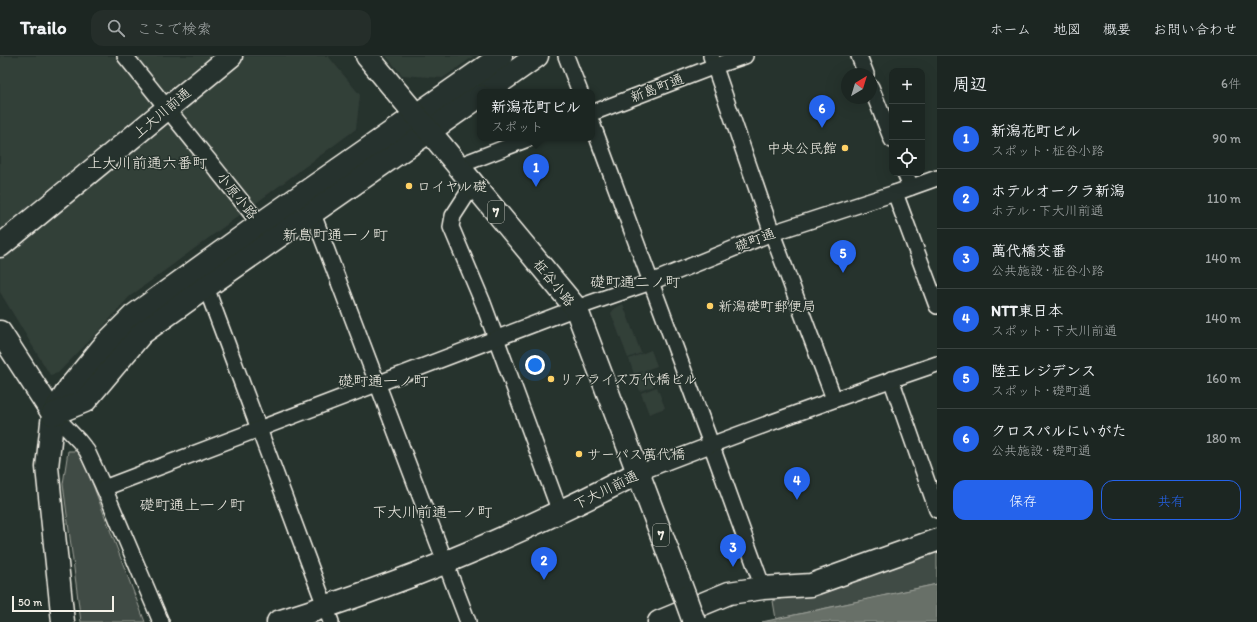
<!DOCTYPE html>
<html lang="ja">
<head>
<meta charset="utf-8">
<style>
	:root { --surface:#1c2622; --page:#252e2a; --text:#f1f3f6; --muted:#a0a5a5; --line:#3a4340; --accent:#2563eb }
	body { margin:0; font-family:Itim,"Klee One",sans-serif; background:var(--page); color:var(--text) }
	.controls { position:absolute; right:12px; top:12px; display:grid; overflow:hidden; border-radius:8px; box-shadow:0 4px 16px #0002 }
	.controls button { width:36px; height:36px; display:grid; place-items:center; padding:0; border:0; border-bottom:1px solid var(--line); background:var(--surface); color:var(--text); font:20px sans-serif }
	.compass { position:absolute; left:841px; top:12px; width:36px; height:36px; border-radius:50%; background:var(--surface); box-shadow:0 4px 16px #0002; rotate:38deg }
	.scale { position:absolute; left:12px; bottom:10px; width:102px; box-sizing:border-box; padding-left:4px; border:2px solid #f4f1e8; border-top:0; font-size:11px; line-height:14px; white-space:nowrap; color:#f4f1e8; -webkit-text-stroke:3px #26332d; paint-order:stroke }
	.you { position:absolute; left:535px; top:309px; width:14px; height:14px; margin:-10px; border:3px solid #fff; border-radius:50%; background:#1a73e8; box-shadow:0 0 0 6px #1a73e833 }
	.badge { display:grid; place-items:center; width:26px; height:26px; border-radius:50%; background:var(--accent); color:#fff; font-size:13px; font-weight:700 }
	.pin { position:absolute; translate:-50% -33px; filter:drop-shadow(0 1px 2px #0008) }
	.pin::after { content:''; position:absolute; top:21px; width:14px; height:12px; background:inherit; clip-path:polygon(0 0,100% 0,50% 100%) }
	.popup { position:absolute; left:477px; top:33px; width:118px; height:52px; box-sizing:border-box; display:grid; place-content:center; border-radius:8px; background:var(--surface); filter:drop-shadow(0 1px 3px #0005); font-size:13px; white-space:nowrap; color:var(--muted) }
	.popup b { font-size:15px; color:var(--text) }
	.popup::after { content:''; position:absolute; left:50%; top:100%; margin-left:-8px; border:8px solid transparent; border-top-color:var(--surface) }
	.list { margin:0; padding:0; list-style:none }
	h2 { display:flex; justify-content:space-between; align-items:center; height:52px; margin:0; padding:0 16px; font-size:17px }
	h2 small { font-size:13px; font-weight:400; color:var(--muted) }
	.list li { display:grid; grid-template-columns:26px 1fr auto; gap:12px; align-items:center; box-sizing:border-box; height:60px; padding:0 16px; border-top:1px solid var(--line) }
	.list b { display:block; font-size:15px; white-space:nowrap }
	.list p { margin:0; font-size:13px; white-space:nowrap; color:var(--muted) }
	.list em { font-size:13px; font-style:normal; color:var(--muted) }
	.actions { display:flex; gap:8px; padding:12px 16px }
	.actions a { flex:1; padding:9px 0; border:1px solid var(--accent); border-radius:12px; text-align:center; font-size:14px; color:var(--accent) }
	.actions .main { background:var(--accent); color:#fff }
	.icon { flex:none; width:22px; height:22px; fill:none; stroke:currentColor; stroke-width:2; stroke-linecap:round; stroke-linejoin:round }
	.map { position:relative; flex:none; width:937px; height:566px; overflow:hidden }
	header { display:flex; align-items:center; gap:24px; box-sizing:border-box; height:56px; padding:0 20px; background:var(--surface); border-bottom:1px solid var(--line) }
	header strong { font-size:19px }
	nav { display:flex; gap:22px; margin-inline-start:auto; font-size:14px }
	.search { width:280px; height:36px; background:var(--page); display:flex; align-items:center; gap:10px; box-sizing:border-box; padding:0 14px; border-radius:12px; color:var(--muted); font-size:15px }
	main { display:flex }
	aside { flex:1; background:var(--surface) }
	.map>svg:first-child { display:block }
	.built { fill:#333f39 }
	.green { fill:#414b45; stroke:#9a9e96 }
	.water { fill:#676f68; stroke:#9fa39b }
	.lines { fill:none; stroke-linecap:round; stroke-linejoin:round }
	.street-casing { stroke:#f4f1e8; stroke-width:18 }
	.secondary-casing { stroke:#f4f1e8; stroke-width:25 }
	.highway-casing { stroke:#f4f1e8; stroke-width:25 }
	.street { stroke:#26332d; stroke-width:15 }
	.secondary { stroke:#26332d; stroke-width:22 }
	.highway { stroke:#26332d; stroke-width:22 }
	.highway-bridge-casing { stroke:#f4f1e8; stroke-width:25; stroke-linecap:butt }
	.highway-bridge { stroke:#26332d; stroke-width:22 }
	.poi-dot { fill:#ffd166; stroke:#26332d; stroke-width:1.5 }
	.labels { text-anchor:middle; dominant-baseline:central; stroke-width:3; stroke-linejoin:round; paint-order:stroke }
	.shield { fill:#26332d; stroke:#b6b8b0; stroke-width:1 }
	.shield-label { font-size:13px; font-weight:bold; fill:#f4f1e8 }
	.street-label { font-size:14px; fill:#f4f1e8; stroke:#26332d }
	.poi-label { font-size:14px; fill:#f4f1e8; stroke:#26332d; text-anchor:start }
	.neighbourhood-label { font-size:15px; fill:#f4f1e8; stroke:#26332d }
</style>
</head>
<body>
<header>
<strong>Trailo</strong>
<div class="search"><svg class="icon" aria-label="search" viewBox="0 0 24 24"><circle cx="10" cy="10" r="6"/><path d="M15 15l6 6"/></svg>ここで検索</div>
<nav><a>ホーム</a><a>地図</a><a>概要</a><a>お問い合わせ</a></nav>
</header>
<main>
<div class="map">
<svg width="937" height="566" viewBox="0 0 937 566">
	<rect width="100%" height="100%" fill="#26332d"/>
	<filter id="ink" filterUnits="userSpaceOnUse"><feTurbulence type="fractalNoise" baseFrequency=".025" numOctaves="2"/><feDisplacementMap in="SourceGraphic" scale="8" xChannelSelector="R" yChannelSelector="G"/><feConvolveMatrix kernelMatrix="1 2 1 2 8 2 1 2 1" color-interpolation-filters="sRGB"/></filter>
	<g filter="url(#ink)">
		<g class="built">
			<path d="M0 0H328L360 39 356 73 129 241 101 273 58 317 50 319 0 236Z"/>
			<path d="M386 0H474L443 22 402 19Z"/>
			<path d="M623 248 641 297 628 302 611 257 615 252Z"/>
			<path d="M651 294 657 310 634 318 629 303Z"/>
			<path d="M648 314 654 330 640 335 634 319Z"/>
			<path d="M657 331 665 352 649 358 641 337Z"/>
		</g>
		<g class="green">
			<path d="M68 395H77L88 416 145 566H81L63 428Z"/>
			<path d="M937 493V528L776 563 773 545 887 510Z"/>
		</g>
		<path class="water" d="M937 528V566H762L776 563Z"/>
		<g class="lines">
			<g class="street-casing">
				<g id="street">
					<path d="M125 0 260 168"/>
					<path d="M566 0 580 36"/>
					<path d="M711 0 772 177 834 343"/>
					<path d="M859 0 866 18"/>
					<path d="M871 31 892 84"/>
					<path d="M592 57 715 10 745 0"/>
					<path d="M592 67 711 388 763 532"/>
					<path d="M458 110 530 82"/>
					<path d="M905 117 911 131"/>
					<path d="M473 129 453 160 451 171 483 247 560 456"/>
					<path d="M895 137 937 250"/>
					<path d="M313 158 468 566"/>
					<path d="M201 223 206 231 331 566"/>
					<path d="M891 323 937 454"/>
					<path d="M53 358 79 385 87 395 104 432 161 566"/>
					<path d="M638 417C737 378 837 342 937 308"/>
					<path d="M104 432 576 252 651 226 772 177 895 137 937 122"/>
				</g>
			</g>
			<g class="secondary-casing">
				<g id="secondary">
					<path d="M486 36 537 0"/>
					<path d="M0 190 231 0"/>
					<path d="M0 276 53 358 47 411 63 566"/>
					<path d="M53 358 70 331 107 286 133 260 260 168 501 0"/>
					<path d="M53 358 85 345 142 277 206 231 480 40"/>
					<path d="M278 566C313 555 349 543 384 530 471 499 556 459 638 417"/>
					<path d="M659 566 729 537 763 532 811 529 937 484"/>
				</g>
			</g>
			<g class="highway-casing">
				<path id="highway" d="M367 0 576 252 685 541"/>
			</g>
			<use href="#street" class="street"/>
			<use href="#secondary" class="secondary"/>
			<use href="#highway" class="highway"/>
			<g class="highway-bridge-casing">
				<path id="highway-bridge" d="M685 541 694 566"/>
			</g>
			<use href="#highway-bridge" class="highway-bridge"/>
		</g>
	</g>
	<g class="poi-dot">
		<circle cx="845" cy="92" r="4"/>
		<circle cx="409" cy="130" r="4"/>
		<circle cx="710" cy="250" r="4"/>
		<circle cx="551" cy="323" r="4"/>
		<circle cx="579" cy="398" r="4"/>
	</g>
	<g class="labels">
		<g class="shield">
			<rect x="488" y="145" width="16" height="22" rx="3"/>
			<rect x="653" y="468" width="16" height="22" rx="3"/>
		</g>
		<g class="shield-label">
			<text x="496" y="156">7</text>
			<text x="661" y="479">7</text>
		</g>
		<g class="street-label">
			<text transform="translate(657 32) rotate(-21)">新島町通</text>
			<text transform="translate(162 57) rotate(-40)">上大川前通</text>
			<text transform="translate(237 140) rotate(51)">小原小路</text>
			<text transform="translate(755 184) rotate(-21)">礎町通</text>
			<text transform="translate(554 227) rotate(51)">柾谷小路</text>
			<text transform="translate(606 434) rotate(-26)">下大川前通</text>
		</g>
		<g class="poi-label">
			<text x="837" y="92" text-anchor="end">中央公民館</text>
			<text x="417" y="130">ロイヤル礎</text>
			<text x="718" y="250">新潟礎町郵便局</text>
			<text x="559" y="323">リアライズ万代橋ビル</text>
			<text x="587" y="398">サーパス萬代橋</text>
		</g>
		<g class="neighbourhood-label">
			<text x="147" y="107">上大川前通六番町</text>
			<text x="335" y="179">新島町通一ノ町</text>
			<text x="635" y="226">礎町通二ノ町</text>
			<text x="383" y="325">礎町通一ノ町</text>
			<text x="192" y="449">礎町通上一ノ町</text>
			<text x="432" y="456">下大川前通一ノ町</text>
		</g>
	</g>
</svg>
<div class="controls">
<button>+</button>
<button>−</button>
<button><svg class="icon" aria-label="locate" viewBox="0 0 24 24"><circle cx="12" cy="12" r="6"/><path d="M12 2v4M12 18v4M2 12h4M18 12h4"/></svg></button>
</div>
<svg class="compass" viewBox="-18 -18 36 36"><path d="M0-13l5 13h-10z" fill="#e53935"/><path d="M0 13l5-13h-10z" fill="#a0a5a5"/></svg>
<div class="scale">50 m</div>
<div class="you"></div>
<div class="pin badge" style="left:536px;top:131px">1</div>
<div class="popup"><b>新潟花町ビル</b>スポット</div>
<div class="pin badge" style="left:544px;top:524px">2</div>
<div class="pin badge" style="left:733px;top:511px">3</div>
<div class="pin badge" style="left:797px;top:444px">4</div>
<div class="pin badge" style="left:843px;top:217px">5</div>
<div class="pin badge" style="left:822px;top:72px">6</div>
</div>
<aside>
<h2>周辺<small>6件</small></h2>
<ul class="list">
<li><span class="badge">1</span><div><b>新潟花町ビル</b><p>スポット · 柾谷小路</p></div><em>90 m</em></li>
<li><span class="badge">2</span><div><b>ホテルオークラ新潟</b><p>ホテル · 下大川前通</p></div><em>110 m</em></li>
<li><span class="badge">3</span><div><b>萬代橋交番</b><p>公共施設 · 柾谷小路</p></div><em>140 m</em></li>
<li><span class="badge">4</span><div><b>NTT東日本</b><p>スポット · 下大川前通</p></div><em>140 m</em></li>
<li><span class="badge">5</span><div><b>陸王レジデンス</b><p>スポット · 礎町通</p></div><em>160 m</em></li>
<li><span class="badge">6</span><div><b>クロスパルにいがた</b><p>公共施設 · 礎町通</p></div><em>180 m</em></li>
</ul>
<div class="actions"><a class="main">保存</a><a>共有</a></div>
</aside>
</main>
</body>
</html>
